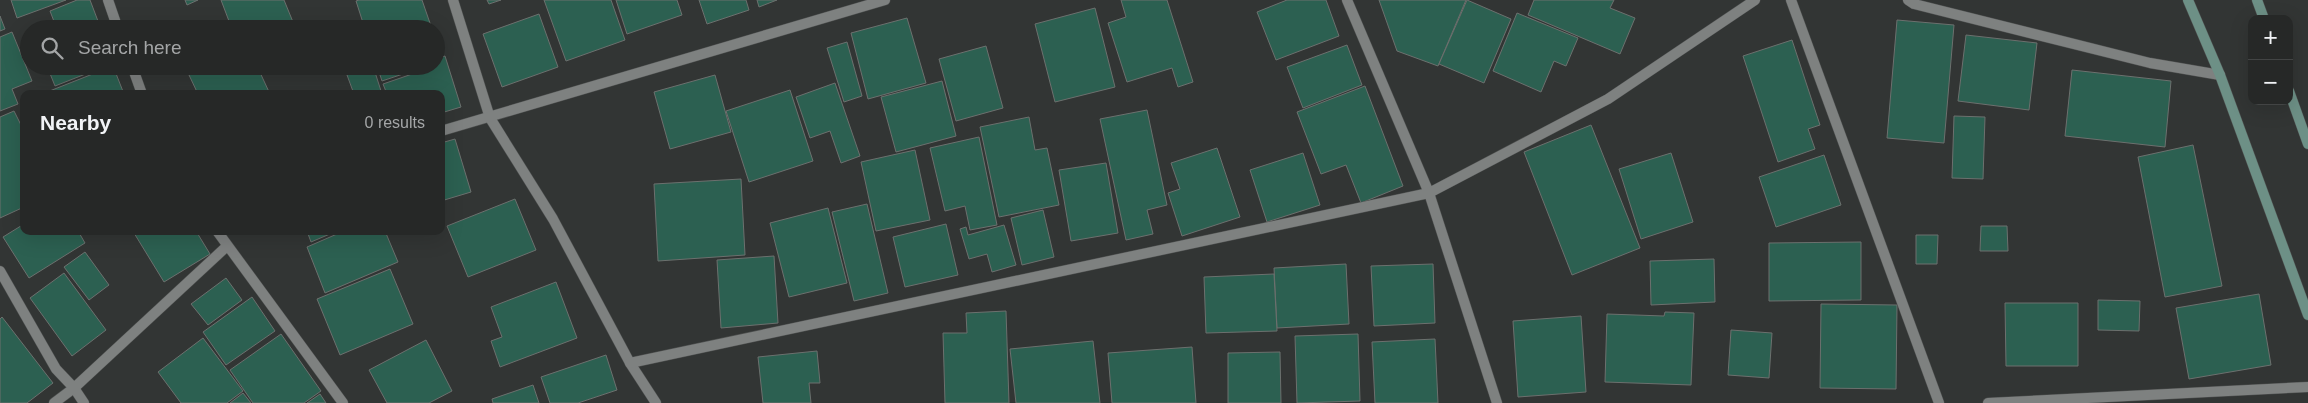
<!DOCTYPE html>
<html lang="en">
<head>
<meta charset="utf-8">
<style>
	:root { --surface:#262827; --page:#323433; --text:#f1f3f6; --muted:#a4a6a7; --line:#424444 }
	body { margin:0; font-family:Helvetica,sans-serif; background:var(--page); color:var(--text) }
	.controls { position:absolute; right:15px; top:15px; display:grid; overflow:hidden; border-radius:10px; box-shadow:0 5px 20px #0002 }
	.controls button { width:45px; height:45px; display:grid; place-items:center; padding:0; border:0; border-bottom:1px solid var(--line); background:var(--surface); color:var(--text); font:25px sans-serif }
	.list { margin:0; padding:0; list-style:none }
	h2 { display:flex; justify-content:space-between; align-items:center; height:65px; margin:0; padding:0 20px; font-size:21px }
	h2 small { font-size:16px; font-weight:400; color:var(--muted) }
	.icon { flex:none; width:28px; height:28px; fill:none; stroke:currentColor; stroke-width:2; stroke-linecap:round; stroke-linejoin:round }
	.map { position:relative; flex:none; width:2308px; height:403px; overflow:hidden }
	.search { position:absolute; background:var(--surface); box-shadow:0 5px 20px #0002; left:20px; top:20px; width:425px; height:55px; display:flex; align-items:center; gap:12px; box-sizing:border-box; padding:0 18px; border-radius:28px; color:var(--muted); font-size:19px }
	.panel { position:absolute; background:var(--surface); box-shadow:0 5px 20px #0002; left:20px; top:90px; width:425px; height:145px; border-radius:10px }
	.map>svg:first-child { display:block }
	.building { fill:#2c6051; stroke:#6c706e }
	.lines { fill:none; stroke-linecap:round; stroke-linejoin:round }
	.minor-casing { stroke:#4f5150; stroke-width:11 }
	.secondary-casing { stroke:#4f5150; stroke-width:11 }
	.minor { stroke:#7e8180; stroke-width:10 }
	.secondary { stroke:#6d9086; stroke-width:10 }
</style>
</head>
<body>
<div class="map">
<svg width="2308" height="403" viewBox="0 0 2308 403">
	<rect width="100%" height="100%" fill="#323534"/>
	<g class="building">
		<path d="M11 0H66L17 18Z"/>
		<path d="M77 0H90L101 29H43L55 24 50 11Z"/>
		<path d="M185 0H198L187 5Z"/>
		<path d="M221 0H284L293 22 278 29H232Z"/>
		<path d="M359 0H422L432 29H365L356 1Z"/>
		<path d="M487 0H501L489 4Z"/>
		<path d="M544 0H611L625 40 566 61Z"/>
		<path d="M616 0H677L682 15 627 34Z"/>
		<path d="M699 0H746L749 10 707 24Z"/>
		<path d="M757 0H777L759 7Z"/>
		<path d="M1121 0H1167L1193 82 1178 87 1172 68 1127 82 1108 23 1126 17Z"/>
		<path d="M1287 0H1326L1339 36 1276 60 1257 12Z"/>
		<path d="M1379 0H1466L1438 66 1397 51Z"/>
		<path d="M1467 0 1511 19 1484 83 1439 64Z"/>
		<path d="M1534 0H1614L1610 8 1635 18 1620 54 1528 15Z"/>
		<path d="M1095 8 1115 87 1055 102 1035 24Z"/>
		<path d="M1517 13 1578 38 1566 66 1554 61 1541 92 1493 71Z"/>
		<path d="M539 14 558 67 502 87 483 34Z"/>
		<path d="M0 16 5 29 0 31Z"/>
		<path d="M907 18 926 83 868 99 851 33Z"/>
		<path d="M1897 20 1954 25 1944 143 1887 138Z"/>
		<path d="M12 32 32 81 12 89 18 104 0 111V37Z"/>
		<path d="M1966 35 2037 43 2029 110 1958 101Z"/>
		<path d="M1792 40 1820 125 1808 129 1815 149 1778 162 1743 56Z"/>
		<path d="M847 42 862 96 844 102 827 48Z"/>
		<path d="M1347 45 1362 85 1303 108 1287 67Z"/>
		<path d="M986 46 1003 108 956 121 939 59Z"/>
		<path d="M445 56 461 107 441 113V94H387L383 84 418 72 416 66H436V59Z"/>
		<path d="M47 66H106L55 86Z"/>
		<path d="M113 66 124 94H42Z"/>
		<path d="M209 66H257L270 94H198L189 75Z"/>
		<path d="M373 66 382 94H354L347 75Z"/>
		<path d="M377 66H413L415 70 382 81Z"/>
		<path d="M2072 70 2171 81 2165 147 2065 136Z"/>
		<path d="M715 75 731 132 670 149 654 92Z"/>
		<path d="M942 81 956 136 896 152 881 97Z"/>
		<path d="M835 83 860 156 841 163 830 131 810 138 796 97Z"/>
		<path d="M1365 86 1403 186 1361 203 1346 165 1321 174 1297 112Z"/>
		<path d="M790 90 813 161 749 182 726 111Z"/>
		<path d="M1147 110 1167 205 1147 210 1153 234 1126 240 1100 119Z"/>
		<path d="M14 111 24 131V207L0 218V117Z"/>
		<path d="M1954 116 1985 117 1983 179 1952 178Z"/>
		<path d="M1029 117 1035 150 1047 148 1059 205 999 217 980 127Z"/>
		<path d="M1591 125 1640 248 1572 275 1524 152Z"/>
		<path d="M979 137 997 225 970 230 965 206 945 211 930 148Z"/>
		<path d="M455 139 471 192 441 201V143Z"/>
		<path d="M2193 145 2222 286 2165 297 2138 157Z"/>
		<path d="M1217 148 1240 217 1182 236 1168 193 1180 189 1171 163Z"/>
		<path d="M915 150 930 220 876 231 861 162Z"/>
		<path d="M1303 153 1320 205 1267 222 1250 170Z"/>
		<path d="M1671 153 1693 222 1641 239 1619 169Z"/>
		<path d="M1824 155 1841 205 1776 227 1759 177Z"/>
		<path d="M1106 163 1118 233 1071 241 1059 170Z"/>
		<path d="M741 179 745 255 658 261 654 184Z"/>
		<path d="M515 199 536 250 468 277 447 226Z"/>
		<path d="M867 204 888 293 854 301 832 212Z"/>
		<path d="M828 208 847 283 789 297 770 223Z"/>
		<path d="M1043 210 1054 257 1022 265 1011 218Z"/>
		<path d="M24 224V231H78L85 243 29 278 3 237Z"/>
		<path d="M946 224 958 275 905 287 893 237Z"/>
		<path d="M1004 225 1016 265 992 272 987 254 969 259 960 229 966 227 968 235Z"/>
		<path d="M1981 226H2007L2008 251H1980Z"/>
		<path d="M137 231H196L210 254 164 282 134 233Z"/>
		<path d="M307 231H337L311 242Z"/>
		<path d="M344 231H385L398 262 325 293 307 247Z"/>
		<path d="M1916 235H1938L1937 264H1916Z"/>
		<path d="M1861 242V300L1769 301V243Z"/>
		<path d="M85 252 109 285 89 300 64 267Z"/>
		<path d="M774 256 778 323 721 328 717 260Z"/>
		<path d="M1714 259 1715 302 1651 305 1650 261Z"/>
		<path d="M1346 264 1349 324 1277 328 1274 268Z"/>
		<path d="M1433 264 1435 323 1374 326 1371 266Z"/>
		<path d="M390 269 413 324 340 355 317 299Z"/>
		<path d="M64 273 106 330 72 356 30 298Z"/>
		<path d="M1274 274 1277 331 1206 333 1204 277Z"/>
		<path d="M226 278 242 300 208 325 191 304Z"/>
		<path d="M556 282 577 338 500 367 491 341 502 337 491 307Z"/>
		<path d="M2259 294 2271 365 2189 379 2176 308Z"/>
		<path d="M252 297 275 331 226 365 203 332Z"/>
		<path d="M2098 300 2140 301 2139 331 2098 330Z"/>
		<path d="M2005 303H2078V366H2006Z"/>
		<path d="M1821 304 1897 305 1896 389 1820 388Z"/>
		<path d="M1006 311 1009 403H945L943 333H967L966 313Z"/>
		<path d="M1665 312 1694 313 1691 385 1605 382 1607 314 1664 316Z"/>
		<path d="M1581 316 1586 392 1518 397 1513 321Z"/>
		<path d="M2 317 53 383 27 403H0V319Z"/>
		<path d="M1731 330 1772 333 1769 378 1728 375Z"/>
		<path d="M281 334 321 391 304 403H253L230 370Z"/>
		<path d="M1358 334 1360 401 1297 403 1295 336Z"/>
		<path d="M203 338 243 391 227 403H181L158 372Z"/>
		<path d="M1435 339 1438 403H1375L1372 342Z"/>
		<path d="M426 340 452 391 429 403H387L369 370Z"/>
		<path d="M1093 341 1100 403H1016L1010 349Z"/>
		<path d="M1192 347 1196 403H1112L1108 353Z"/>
		<path d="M817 351 820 383H809L811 403H763L758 357Z"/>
		<path d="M1280 352 1281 403H1228V353Z"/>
		<path d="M606 355 617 390 578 403H550L541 377Z"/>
		<path d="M533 385 539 403H493L492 399Z"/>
		<path d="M243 393 251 403H230Z"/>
		<path d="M320 394 326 403H307Z"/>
	</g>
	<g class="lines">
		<g class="minor-casing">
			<g id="minor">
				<path d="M108 0 118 29"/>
				<path d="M453 0 490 118 553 219 630 363 656 403"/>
				<path d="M1347 0 1429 193 1497 403"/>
				<path d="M1791 0 1939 403"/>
				<path d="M1908 0 1914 4 2150 63 2220 75"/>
				<path d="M132 66 142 94"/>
				<path d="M441 131 885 0"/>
				<path d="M217 231 343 403"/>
				<path d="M0 271 56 369 74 388 84 403"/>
				<path d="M630 363 1429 193 1608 99 1755 0"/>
				<path d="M54 403 74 388 226 247"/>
				<path d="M1988 403 2308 387"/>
			</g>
		</g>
		<g class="secondary-casing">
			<g id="secondary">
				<path d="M2188 0 2220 75 2308 315"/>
				<path d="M2257 0 2264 19"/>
				<path d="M2289 91 2308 144"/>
			</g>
		</g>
		<use href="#minor" class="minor"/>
		<use href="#secondary" class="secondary"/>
	</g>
</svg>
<div class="controls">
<button>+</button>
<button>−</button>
</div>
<div class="search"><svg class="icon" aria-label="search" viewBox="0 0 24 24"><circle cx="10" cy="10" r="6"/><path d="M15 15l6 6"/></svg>Search here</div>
<section class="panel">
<h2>Nearby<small>0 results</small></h2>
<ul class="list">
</ul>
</section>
</div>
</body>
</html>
